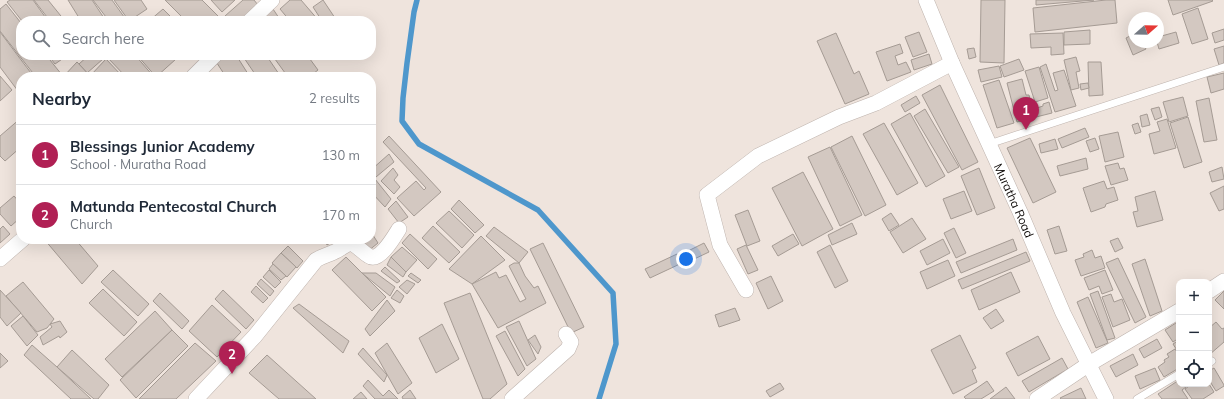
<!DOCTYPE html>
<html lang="en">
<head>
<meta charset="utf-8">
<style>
	:root { --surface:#fff; --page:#f2f2f3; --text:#1f2937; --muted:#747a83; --line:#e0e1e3; --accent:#b02054 }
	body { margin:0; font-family:Mulish,sans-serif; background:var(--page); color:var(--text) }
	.controls { position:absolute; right:12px; bottom:12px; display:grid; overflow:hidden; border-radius:8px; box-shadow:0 4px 16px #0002 }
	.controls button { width:36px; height:36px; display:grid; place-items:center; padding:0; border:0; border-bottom:1px solid var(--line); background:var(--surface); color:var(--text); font:20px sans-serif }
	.compass { position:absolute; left:1128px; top:12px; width:36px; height:36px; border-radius:50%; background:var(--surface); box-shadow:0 4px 16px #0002; rotate:70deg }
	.you { position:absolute; left:686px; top:259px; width:14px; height:14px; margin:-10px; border:3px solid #fff; border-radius:50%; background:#1a73e8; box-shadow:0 0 0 6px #1a73e833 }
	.badge { display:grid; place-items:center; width:26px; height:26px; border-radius:50%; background:var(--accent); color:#fff; font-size:13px; font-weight:700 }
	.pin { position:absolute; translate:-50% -33px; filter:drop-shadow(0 1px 2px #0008) }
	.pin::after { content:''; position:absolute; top:21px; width:14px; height:12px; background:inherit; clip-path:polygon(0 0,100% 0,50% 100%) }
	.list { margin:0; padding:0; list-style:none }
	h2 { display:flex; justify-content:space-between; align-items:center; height:52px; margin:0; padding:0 16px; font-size:17px }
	h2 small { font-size:13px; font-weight:400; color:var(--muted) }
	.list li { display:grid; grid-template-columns:26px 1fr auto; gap:12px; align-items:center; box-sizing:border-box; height:60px; padding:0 16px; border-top:1px solid var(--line) }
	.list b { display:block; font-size:15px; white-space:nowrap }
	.list p { margin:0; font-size:13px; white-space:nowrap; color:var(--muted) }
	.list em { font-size:13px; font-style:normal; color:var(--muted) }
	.icon { flex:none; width:22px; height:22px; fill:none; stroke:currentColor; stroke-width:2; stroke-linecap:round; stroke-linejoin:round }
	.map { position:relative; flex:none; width:1224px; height:399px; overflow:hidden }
	.search { position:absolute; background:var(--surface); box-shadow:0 4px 16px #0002; left:16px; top:16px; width:360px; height:44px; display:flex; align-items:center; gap:10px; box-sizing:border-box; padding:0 14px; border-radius:16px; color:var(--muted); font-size:15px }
	.panel { position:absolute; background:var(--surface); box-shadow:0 4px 16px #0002; left:16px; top:72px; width:360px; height:172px; border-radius:16px }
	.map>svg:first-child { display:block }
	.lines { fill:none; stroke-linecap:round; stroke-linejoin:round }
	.stream { stroke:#4e97cc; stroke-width:5.5 }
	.building { fill:#d3c8c1; stroke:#a59b94 }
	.lane-casing { stroke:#beb3ad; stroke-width:8 }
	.street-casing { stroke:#beb3ad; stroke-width:16 }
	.lane { stroke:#fff; stroke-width:7 }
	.street { stroke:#fff; stroke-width:15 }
	.labels { text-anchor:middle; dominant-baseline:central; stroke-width:3.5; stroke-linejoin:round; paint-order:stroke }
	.street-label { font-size:12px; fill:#0f0b09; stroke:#efe4dd }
</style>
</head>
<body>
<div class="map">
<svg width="1224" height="399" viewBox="0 0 1224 399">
	<rect width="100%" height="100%" fill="#efe4dd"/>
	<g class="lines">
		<path class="stream" d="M417 0 414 12 407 63 403 98 402 121 419 144 538 210 613 293 616 344 599 399"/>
	</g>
	<g class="building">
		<path d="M10 0H33L48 21H22L7 2Z"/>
		<path d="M34 0H48L65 21H50Z"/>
		<path d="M68 0H92L106 21H81Z"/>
		<path d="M93 0H112L127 21H109Z"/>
		<path d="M114 0H141L147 9 129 21Z"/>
		<path d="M165 0H202L223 21H186Z"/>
		<path d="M211 0H235L222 12Z"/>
		<path d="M243 0H254L258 5 240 21H230L225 16Z"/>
		<path d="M290 0H301L319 21H290L280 9Z"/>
		<path d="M323 0 337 21H322L313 7Z"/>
		<path d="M981 0H1005L1004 63 980 62Z"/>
		<path d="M1036 0H1094L1036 5Z"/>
		<path d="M1106 0H1115L1117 23 1035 32 1033 8Z"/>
		<path d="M1168 0H1212L1213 1 1173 15Z"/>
		<path d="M6 4 21 23V55H46L62 75 60 77H36L0 31V9Z"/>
		<path d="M1198 8 1208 39 1192 44 1182 14Z"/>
		<path d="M163 9 175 21H149Z"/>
		<path d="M273 9 281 21H257Z"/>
		<path d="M1224 29V40L1215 43 1212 33Z"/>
		<path d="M1090 30V44L1064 45V32Z"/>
		<path d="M0 32 34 77H21V95L0 67Z"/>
		<path d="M919 32 927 52 913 57 905 37Z"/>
		<path d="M1176 32 1179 43 1159 49 1157 42H1158V37Z"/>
		<path d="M836 33 854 74 859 71 869 94 845 104 817 41Z"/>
		<path d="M1063 33 1064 54 1051 55V47L1031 48 1030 34Z"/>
		<path d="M1134 34V42H1142L1146 49 1133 55 1126 38Z"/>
		<path d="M900 44 903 53 895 56 898 65 906 62 911 72 887 81 876 52Z"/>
		<path d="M1224 46V63L1219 65 1214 49Z"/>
		<path d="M974 48 976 57 969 59 967 49Z"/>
		<path d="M929 54 932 64 914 70 911 60Z"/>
		<path d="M48 55H68L55 64Z"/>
		<path d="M89 55H100L103 59 87 73 79 64Z"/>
		<path d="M109 55H135L154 77H126L107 57Z"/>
		<path d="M137 55H172L176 59 156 77Z"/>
		<path d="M217 55H236L250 77H226L213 57Z"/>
		<path d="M242 55H266L281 77H257Z"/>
		<path d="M272 55H307L318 70 309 77H288Z"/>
		<path d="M1076 57 1080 71 1076 72 1079 88 1071 90 1064 60Z"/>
		<path d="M106 59 123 77 90 76Z"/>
		<path d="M1019 59 1024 70 1004 77 1000 66Z"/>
		<path d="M77 62 91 77H63Z"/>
		<path d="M1088 62H1101L1103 95 1089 96Z"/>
		<path d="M1046 64 1055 91 1058 90 1053 73 1064 70 1076 106 1055 112 1040 67Z"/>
		<path d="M999 66 1002 77 981 82 978 70Z"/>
		<path d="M1039 67 1048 98 1035 102 1025 71Z"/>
		<path d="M1224 73V89L1211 93 1207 77Z"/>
		<path d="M0 76 12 90 0 101Z"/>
		<path d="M1022 79 1026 95H1029L1031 104 1028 105 1032 118 1017 122 1007 83Z"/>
		<path d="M999 80 1014 123 997 128 983 85Z"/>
		<path d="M1088 83 1089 88 1081 90 1080 84Z"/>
		<path d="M940 85 978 162 962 170 922 95Z"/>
		<path d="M916 96 920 103 905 112 901 105Z"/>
		<path d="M1183 97 1188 116 1169 122 1163 102Z"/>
		<path d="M1209 98 1217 140 1204 142 1196 101Z"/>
		<path d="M1049 102 1052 113 1036 117 1034 109 1043 106V104Z"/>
		<path d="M1159 107 1162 117 1155 120 1151 109Z"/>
		<path d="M925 109 959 167 948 173 914 116Z"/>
		<path d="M910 113 945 176 926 187 891 124Z"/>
		<path d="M1147 114 1150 125 1142 127 1140 116Z"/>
		<path d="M1188 117 1202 162 1184 168 1170 123Z"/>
		<path d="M21 118V147L5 161 0 156V136Z"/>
		<path d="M1167 119 1176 148 1154 154 1149 134 1160 131 1157 122Z"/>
		<path d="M884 123 918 183 897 195 863 134Z"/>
		<path d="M1138 123 1141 132 1135 134 1132 125Z"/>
		<path d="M1085 128 1089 137 1062 148 1058 139Z"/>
		<path d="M1118 132 1124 157 1105 162 1099 136Z"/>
		<path d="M389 136 441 192 414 216 397 198 416 181 424 190 426 188 383 142Z"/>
		<path d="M852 136 886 205 865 216 831 147Z"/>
		<path d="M1030 138 1056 192 1033 203 1007 148Z"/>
		<path d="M1095 138 1099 149 1090 152 1086 141Z"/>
		<path d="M1055 139 1058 149 1041 153 1039 144Z"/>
		<path d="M830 147 862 215 840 226 808 157Z"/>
		<path d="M389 154 394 162 376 177 371 173V170Z"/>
		<path d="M1086 158 1088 169 1060 176 1057 166Z"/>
		<path d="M1118 163 1120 169 1124 168 1128 180 1111 185 1105 166Z"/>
		<path d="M1222 167 1224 179 1212 182 1209 172Z"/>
		<path d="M393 168 398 175 394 180 400 187 394 194 381 181Z"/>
		<path d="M979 168 995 208 977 215 961 176Z"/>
		<path d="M803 172 833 229 802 246 772 188Z"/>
		<path d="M371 174 391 199 385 207 371 192Z"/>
		<path d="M1104 181 1107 189 1114 187 1118 200 1106 204 1105 207 1091 212 1083 188Z"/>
		<path d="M1224 186V209L1219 211 1210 193Z"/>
		<path d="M964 191 972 211 951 219 943 199Z"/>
		<path d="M1155 191 1163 220 1137 227 1133 212 1138 211 1135 197Z"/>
		<path d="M14 196 21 204V217L11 226 0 214V208Z"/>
		<path d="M459 200 484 225 475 233 451 209Z"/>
		<path d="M396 201 408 217 399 223 388 209Z"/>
		<path d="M748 210 760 241 747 246 735 215Z"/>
		<path d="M449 211 474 235 462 248 436 223Z"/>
		<path d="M891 213 899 225 889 231 882 219Z"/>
		<path d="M912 218 926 239 903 253 890 232Z"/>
		<path d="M852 223 857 234 832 245 828 235Z"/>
		<path d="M3 226 10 234 0 243V229Z"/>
		<path d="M433 226 460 252 449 263 422 238Z"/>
		<path d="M1059 226 1067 251 1055 254 1047 230Z"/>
		<path d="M494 227 528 252 519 263 486 236Z"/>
		<path d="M954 228 966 253 956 258 944 233Z"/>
		<path d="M371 232 378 243 363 255 352 239H371Z"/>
		<path d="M410 234 437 259 428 269 402 243Z"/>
		<path d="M793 234 799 244 778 256 772 246Z"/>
		<path d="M481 236 505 260 472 284 449 269Z"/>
		<path d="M1118 238 1123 248 1115 252 1110 241Z"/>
		<path d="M44 239H75L98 266 82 284Z"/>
		<path d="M324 239H336L327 245Z"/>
		<path d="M943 239 950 253 927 265 920 251Z"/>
		<path d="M1013 239 1017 250 961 273 956 262Z"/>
		<path d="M543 243 584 327 571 333 530 249Z"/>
		<path d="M704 243 709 252 690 261 686 252Z"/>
		<path d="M746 245 758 270 748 274 737 249Z"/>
		<path d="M830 245 848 281 835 288 817 252Z"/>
		<path d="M288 246 303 261 297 268 281 253Z"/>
		<path d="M402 247 417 260 406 272 391 257Z"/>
		<path d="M1092 250 1095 258 1101 256 1105 268 1081 276 1075 260 1084 257 1083 254Z"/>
		<path d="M1026 252 1030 261 962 289 958 280Z"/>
		<path d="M281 253 296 267 287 277 272 263Z"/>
		<path d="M677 254 682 263 650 278 645 269Z"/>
		<path d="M346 257 386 297 372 311 332 270Z"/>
		<path d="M391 257 406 272 403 277 387 265Z"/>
		<path d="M1118 258 1146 317 1135 323 1106 263Z"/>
		<path d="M1145 259 1162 311 1150 316 1132 264Z"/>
		<path d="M948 260 955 276 927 289 920 272Z"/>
		<path d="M514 263H519L525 276 534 288 538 286 546 303 498 328 472 284 496 272 499 278 506 275 520 302 526 299 509 266Z"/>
		<path d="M273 264 286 276 281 280 269 269Z"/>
		<path d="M385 267 400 281 397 283 381 271Z"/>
		<path d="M113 270 149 304 138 316 101 282Z"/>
		<path d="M269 270 281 282 275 288 263 277Z"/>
		<path d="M1105 270 1113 290 1102 294 1099 286 1089 290 1084 278Z"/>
		<path d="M1011 272 1020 292 979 310 971 290Z"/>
		<path d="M362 273H376L395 287 390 296Z"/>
		<path d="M411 273 421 280 418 283 408 276Z"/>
		<path d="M771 276 783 301 768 309 756 283Z"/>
		<path d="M261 279 274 291 270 296 257 284Z"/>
		<path d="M407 280 415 284 407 294 399 287Z"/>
		<path d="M23 282 54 319 47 328 37 332 6 296Z"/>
		<path d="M256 286 268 298 263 303 251 292Z"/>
		<path d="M103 289 137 322 124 336 89 303Z"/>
		<path d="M0 290 21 313 7 326 0 317Z"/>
		<path d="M223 290 254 320 246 329 215 299Z"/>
		<path d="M397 290 404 296 400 303 391 298Z"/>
		<path d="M1098 291 1115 338 1107 340 1090 294Z"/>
		<path d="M1224 291V309L1215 300Z"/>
		<path d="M160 293 189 321 182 329 153 301Z"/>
		<path d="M470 293 507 384 490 399H483L444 303Z"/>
		<path d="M1111 294 1114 302 1122 299 1130 320 1113 327 1102 297Z"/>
		<path d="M1088 297 1108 343 1096 348 1077 302Z"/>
		<path d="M387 300 395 311 370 336 365 329Z"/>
		<path d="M299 304 349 341 343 353 293 308Z"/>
		<path d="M212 305 241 332 217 357 189 331Z"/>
		<path d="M735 308 740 320 719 327 715 315Z"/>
		<path d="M996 309 1004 321 991 329 983 318Z"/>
		<path d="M155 311 172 330 122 377 105 359Z"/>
		<path d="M23 316 38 335 27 346 11 326Z"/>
		<path d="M60 321 67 332 60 338 59 336 43 345 40 337 52 327 50 324Z"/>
		<path d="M519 321 536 359 527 366 506 327Z"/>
		<path d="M1179 321V338L1173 342 1165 330Z"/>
		<path d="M1216 322 1222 329 1224 328V342L1209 355V328Z"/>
		<path d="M442 324 459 359 436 373 419 338Z"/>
		<path d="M172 330 188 346 136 398 120 380Z"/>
		<path d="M505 331 525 369 518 376 496 336Z"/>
		<path d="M535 335 541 347 538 354 528 340Z"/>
		<path d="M960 335 976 368 972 370 977 382 953 394 931 350Z"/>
		<path d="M1038 336 1050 359 1018 376 1006 353Z"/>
		<path d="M1157 339 1162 348 1144 358 1139 349Z"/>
		<path d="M1179 340V352H1178L1173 344Z"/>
		<path d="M195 343 216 361 176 399H139Z"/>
		<path d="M387 343 412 383 398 394 375 353Z"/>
		<path d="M32 345 57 367 91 399H71L24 355Z"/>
		<path d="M363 348 387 375 384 382 358 354Z"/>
		<path d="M1175 349 1179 355V368L1164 377 1158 367 1165 362 1164 360 1169 357 1167 354Z"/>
		<path d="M72 350 109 385 98 399H94L57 367Z"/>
		<path d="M0 353 8 361 0 368Z"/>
		<path d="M1133 354 1138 365 1116 377 1110 366Z"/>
		<path d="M267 355 316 399H279L249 373Z"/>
		<path d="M1062 358 1068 369 1029 392 1022 381Z"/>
		<path d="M1155 368 1160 380 1140 389 1135 376Z"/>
		<path d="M1214 368 1224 385V386L1216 391 1209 380V371Z"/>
		<path d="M368 380 383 396 389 390 398 399H375L363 386Z"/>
		<path d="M1179 380V384H1184L1186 387 1182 390 1188 399H1162L1158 394Z"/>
		<path d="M987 381 994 391 981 399H966L964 397Z"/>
		<path d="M780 383 784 389 770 397 766 391Z"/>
		<path d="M1192 384H1209L1214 392 1203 399H1192L1185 389Z"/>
		<path d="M1006 387 1015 399H990Z"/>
		<path d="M1081 388 1086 399H1061L1060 398Z"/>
		<path d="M410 390 416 399H403L402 397Z"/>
		<path d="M361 392 367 399H353Z"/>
	</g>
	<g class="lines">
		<g class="lane-casing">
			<g id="lane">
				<path d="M989 144 1224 67"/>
				<path d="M1209 363 1212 361"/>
				<path d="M1137 399 1179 374"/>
			</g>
		</g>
		<g class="street-casing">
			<g id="street">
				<path id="s1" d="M926 0 952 63 1020 212 1063 313 1106 399"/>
				<path d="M250 21 272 0"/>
				<path d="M193 77 215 55"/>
				<path d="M0 259 23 239"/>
				<path d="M746 290 720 245 707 195 758 156 839 117 876 103 952 63"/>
				<path d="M1209 291 1224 281"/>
				<path d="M196 399 255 336 316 260C322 256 328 255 334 252 340 250 345 244 351 243 358 246 362 252 369 256 379 263 394 237 399 229"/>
				<path d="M512 399 568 349 571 342 566 334"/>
				<path d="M1037 399 1089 364 1179 311"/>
			</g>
		</g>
		<use href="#lane" class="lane"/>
		<use href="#street" class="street"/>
	</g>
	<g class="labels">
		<g class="street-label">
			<text stroke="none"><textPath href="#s1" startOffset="219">Muratha Road</textPath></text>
		</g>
	</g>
</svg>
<div class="controls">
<button>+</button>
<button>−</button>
<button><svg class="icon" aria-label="locate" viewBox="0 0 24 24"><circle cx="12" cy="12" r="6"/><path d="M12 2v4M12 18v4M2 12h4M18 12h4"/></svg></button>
</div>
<svg class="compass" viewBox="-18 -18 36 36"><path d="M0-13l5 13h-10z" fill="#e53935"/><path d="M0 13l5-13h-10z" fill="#747a83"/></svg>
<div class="you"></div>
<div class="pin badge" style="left:1026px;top:130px">1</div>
<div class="pin badge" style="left:232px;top:374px">2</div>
<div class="search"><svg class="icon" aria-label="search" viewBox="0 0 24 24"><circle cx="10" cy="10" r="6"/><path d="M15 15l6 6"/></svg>Search here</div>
<section class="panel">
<h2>Nearby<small>2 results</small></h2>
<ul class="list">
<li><span class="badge">1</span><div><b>Blessings Junior Academy</b><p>School · Muratha Road</p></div><em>130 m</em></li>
<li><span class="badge">2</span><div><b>Matunda Pentecostal Church</b><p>Church</p></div><em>170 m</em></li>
</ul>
</section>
</div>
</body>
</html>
